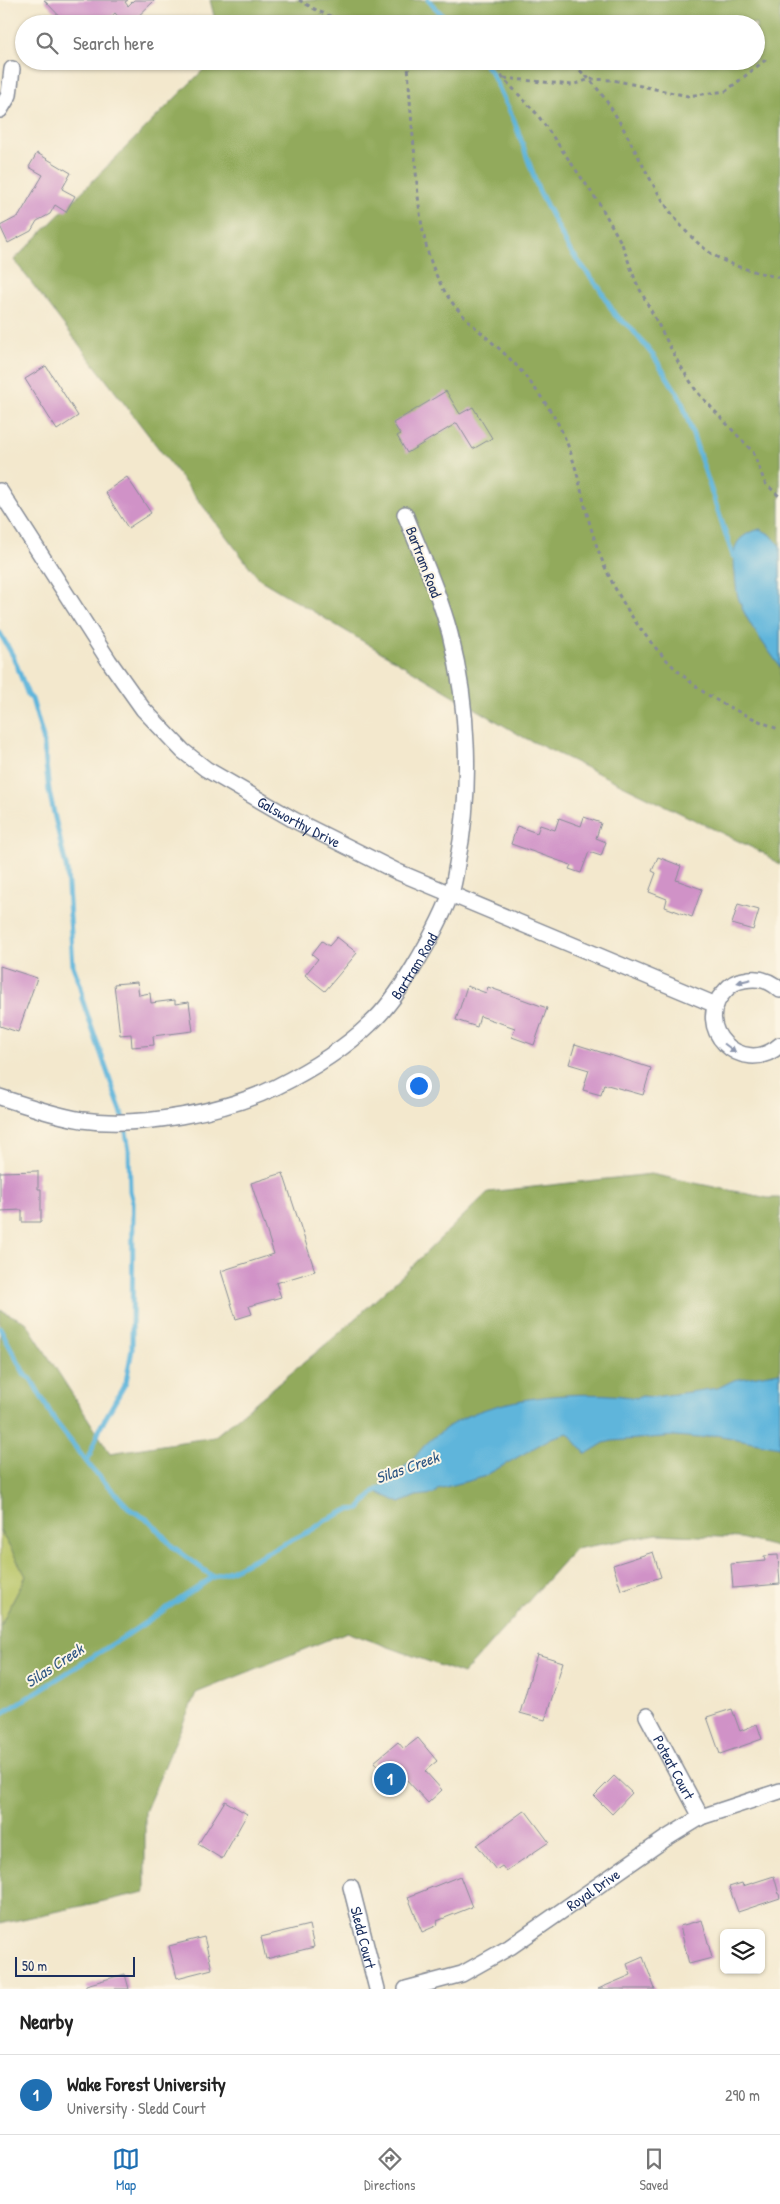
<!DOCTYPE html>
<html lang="en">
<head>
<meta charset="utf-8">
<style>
	:root { --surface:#fff; --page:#f2f2f2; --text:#222; --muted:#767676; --line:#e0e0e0; --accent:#1f6fb2 }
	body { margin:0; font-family:"Patrick Hand",sans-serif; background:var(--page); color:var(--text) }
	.controls { position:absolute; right:15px; bottom:15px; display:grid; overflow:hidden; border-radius:8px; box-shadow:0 1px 4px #0004 }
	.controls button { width:45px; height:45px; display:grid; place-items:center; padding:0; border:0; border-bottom:1px solid var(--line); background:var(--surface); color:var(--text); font:25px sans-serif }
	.scale { position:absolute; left:15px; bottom:12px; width:120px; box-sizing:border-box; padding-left:5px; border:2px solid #1b2f5e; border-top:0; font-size:14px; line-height:18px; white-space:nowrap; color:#1b2f5e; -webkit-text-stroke:4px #fcf5e5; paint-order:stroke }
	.you { position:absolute; left:418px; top:1085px; width:18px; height:18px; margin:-12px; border:4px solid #fff; border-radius:50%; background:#1a73e8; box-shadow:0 0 0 8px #1a73e833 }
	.badge { display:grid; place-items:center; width:32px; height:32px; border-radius:50%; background:var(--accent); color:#fff; font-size:16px; font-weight:700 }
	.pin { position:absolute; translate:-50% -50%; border:2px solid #fff; box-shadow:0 1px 5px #0006 }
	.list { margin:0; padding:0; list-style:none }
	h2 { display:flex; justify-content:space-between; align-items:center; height:65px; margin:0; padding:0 20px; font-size:21px }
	h2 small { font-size:16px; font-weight:400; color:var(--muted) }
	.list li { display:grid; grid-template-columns:32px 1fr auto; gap:15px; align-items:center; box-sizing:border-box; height:80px; padding:0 20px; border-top:1px solid var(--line) }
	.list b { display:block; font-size:19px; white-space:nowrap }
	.list p { margin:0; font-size:16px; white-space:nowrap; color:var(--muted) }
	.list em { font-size:16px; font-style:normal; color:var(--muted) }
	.icon { flex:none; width:28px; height:28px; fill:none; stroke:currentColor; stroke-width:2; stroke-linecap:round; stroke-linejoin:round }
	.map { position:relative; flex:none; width:780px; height:1989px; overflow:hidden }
	.search { position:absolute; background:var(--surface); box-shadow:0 1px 4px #0004; left:15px; right:15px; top:15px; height:55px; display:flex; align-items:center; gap:12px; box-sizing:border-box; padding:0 18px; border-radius:28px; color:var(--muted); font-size:19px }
	.sheet { height:145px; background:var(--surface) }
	nav { display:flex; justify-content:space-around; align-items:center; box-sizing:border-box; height:70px; border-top:1px solid var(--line); background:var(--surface); font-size:14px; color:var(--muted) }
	nav a { display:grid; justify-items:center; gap:2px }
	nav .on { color:var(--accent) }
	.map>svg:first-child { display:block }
	.green { fill:#b8c566; stroke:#6a7a62 }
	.forest { fill:#92aa5b; stroke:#566c5c }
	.water { fill:#5fb5db; stroke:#3d729c }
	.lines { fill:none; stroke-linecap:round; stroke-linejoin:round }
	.stream { stroke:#5fb5db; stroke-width:5 }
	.building { fill:#d092c7 }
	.street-casing { stroke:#878c96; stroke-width:18 }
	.path { stroke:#878c96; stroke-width:3; stroke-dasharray:4 4; stroke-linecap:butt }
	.street { stroke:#fff; stroke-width:15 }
	.oneway { fill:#8d97ae }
	.labels { text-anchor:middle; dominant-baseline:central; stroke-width:4; stroke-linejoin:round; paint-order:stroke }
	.street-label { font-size:15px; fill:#1b2f5e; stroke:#fcf5e5 }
	.water-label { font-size:16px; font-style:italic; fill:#2f5784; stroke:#fcf5e5 }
</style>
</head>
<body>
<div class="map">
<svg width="780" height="1989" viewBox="0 0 780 1989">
	<rect width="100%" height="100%" fill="#fcf5e5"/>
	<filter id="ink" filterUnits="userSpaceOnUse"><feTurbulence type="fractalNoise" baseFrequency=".02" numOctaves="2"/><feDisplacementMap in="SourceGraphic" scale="10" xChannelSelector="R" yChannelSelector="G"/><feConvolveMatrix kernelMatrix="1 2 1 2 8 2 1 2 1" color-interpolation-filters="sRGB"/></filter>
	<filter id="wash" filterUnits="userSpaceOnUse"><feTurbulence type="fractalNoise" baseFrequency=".0096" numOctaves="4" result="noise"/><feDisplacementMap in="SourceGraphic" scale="20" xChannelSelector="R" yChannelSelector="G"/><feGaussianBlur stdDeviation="1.12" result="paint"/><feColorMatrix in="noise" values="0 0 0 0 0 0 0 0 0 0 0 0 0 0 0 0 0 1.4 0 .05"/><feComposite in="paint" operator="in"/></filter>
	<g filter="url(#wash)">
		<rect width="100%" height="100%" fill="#f3e8cd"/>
		<path class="green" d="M0 1530 26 1576 0 1626Z"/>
		<g class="forest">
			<path d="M210 0H780V865L763 853 523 737 259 579 14 260 212 61H756V24H216Z"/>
			<path d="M651 1174 768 1198H780V1548L740 1538 657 1534 575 1549 463 1674 347 1632 196 1693 145 1812V1892L0 1924V1626L26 1576 0 1530V1310L26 1322 110 1453 214 1437 337 1335 405 1273 488 1192Z"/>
		</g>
		<g class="water">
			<path d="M760 529 771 535 780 546V667C766 646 747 624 739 600 736 592 736 582 735 573 732 547 734 537 760 529Z"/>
			<path d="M780 1372V1447L716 1435 699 1438 675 1436 612 1441 604 1443 586 1454 568 1433 551 1438 483 1477 438 1489 434 1494 416 1496 400 1503 375 1491C386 1481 396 1472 407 1465 414 1460 419 1451 425 1445 432 1438 441 1432 449 1426 494 1396 584 1389 637 1398L642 1396 654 1397 718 1388 734 1380Z"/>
		</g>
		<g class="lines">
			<g class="stream">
				<path d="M428 0 451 24"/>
				<path d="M482 61 491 72 514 120 539 191 569 249 600 289 615 315 631 328 655 358 681 399 733 556 738 558"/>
				<path d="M0 633 13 656 28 695 32 699 43 738 49 791 67 871 73 966 81 987 82 999 124 1120 129 1150 130 1191 133 1202 132 1349 126 1382 101 1426 87 1461"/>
				<path d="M0 1328 25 1375 31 1379 55 1421 93 1470 131 1510 150 1521 172 1546 213 1577"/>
				<path d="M0 1715 127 1635 213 1577 232 1570 312 1530 326 1520 348 1510 359 1509 375 1491 381 1488"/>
			</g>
		</g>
		<g id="blocks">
			<g class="building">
				<path d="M44 0H128L125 2 128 6 134 0H155L130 24H125L115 13 103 24H95L88 17 81 24 73 18 67 24Z"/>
				<path d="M37 153 71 173 62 189 75 196 66 212 55 205 50 214 37 221 31 231 8 243 0 226 19 216 43 175 29 167Z"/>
				<path d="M46 366 78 416 57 430 25 379Z"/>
				<path d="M446 391 460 414 473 407 492 438 473 449 457 423 407 453 397 436 400 434 393 423Z"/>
				<path d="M127 477 151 513 128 528 105 492Z"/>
				<path d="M584 817 601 823 596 838 606 842 601 856 589 852 581 873 569 869 571 865 511 844 517 826 537 833 540 825 555 830 559 818 581 826Z"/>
				<path d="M658 857 681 866 676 880 702 889 692 917 665 907 667 899 649 892 656 873 652 871Z"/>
				<path d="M738 904 759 910 753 930 732 924Z"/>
				<path d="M337 937 357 953 325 991 305 975 318 959 312 954 322 941 329 946Z"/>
				<path d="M0 966 37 978 18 1032 0 1026Z"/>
				<path d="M137 982 139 995 150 993 151 1003 175 1000V1004L189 1002 193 1031 153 1036 154 1045 132 1047 131 1034 120 1035 114 984Z"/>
				<path d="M467 986 486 993 488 987 547 1008 534 1045 512 1037 515 1028 480 1016 477 1027 456 1020Z"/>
				<path d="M575 1044 651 1068 643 1095 604 1084 601 1095 583 1090 589 1070 569 1064Z"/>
				<path d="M38 1171V1189H41V1222H22V1210L0 1211V1172Z"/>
				<path d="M283 1173 315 1271 276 1283 281 1297 249 1306 252 1314 236 1319 221 1271 274 1254 251 1183Z"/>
				<path d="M653 1552 661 1577 621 1590 613 1565Z"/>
				<path d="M778 1555 780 1584 733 1588 731 1564 765 1561 764 1556Z"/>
				<path d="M537 1654 563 1662 545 1720 520 1713Z"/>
				<path d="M732 1709 740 1731 757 1724 762 1739 720 1754 707 1717Z"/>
				<path d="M418 1738 437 1761 425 1771 442 1790 428 1803 405 1778 395 1787 374 1762 398 1742 404 1749Z"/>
				<path d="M614 1776 632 1793 612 1814 594 1796Z"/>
				<path d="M225 1801 247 1814 222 1859 198 1844Z"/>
				<path d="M525 1810 549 1842 506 1871 502 1866 496 1870 477 1845Z"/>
				<path d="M460 1876 472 1907 437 1921 438 1925 422 1932 408 1897Z"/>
				<path d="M774 1876 780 1898 738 1912 729 1887 742 1883 743 1886Z"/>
				<path d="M702 1920 712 1958 689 1964 680 1926Z"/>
				<path d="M309 1925 314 1947 266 1959 261 1937Z"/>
				<path d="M204 1937 212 1969 177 1978 169 1946Z"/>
				<path d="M643 1957 655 1989H598L631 1975 627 1964Z"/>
				<path d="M125 1974 129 1989H86V1985Z"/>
			</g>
		</g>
	</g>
	<g filter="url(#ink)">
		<use href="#blocks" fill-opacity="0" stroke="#878c96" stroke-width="1"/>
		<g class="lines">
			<g class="street-casing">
				<g id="street">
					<path d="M0 110 9 95 12 69"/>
					<path id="s1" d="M0 491 109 661 143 709 183 751 206 769 294 820 398 872 716 1005"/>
					<path d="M780 990C770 980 758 977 744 980 736 981 730 985 725 991 690 1026 742 1079 780 1045"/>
					<path id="s2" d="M0 1097C27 1106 54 1115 82 1120 139 1128 225 1112 276 1087 310 1070 343 1050 370 1024 388 1008 401 988 413 968 427 945 440 922 450 896 454 886 455 875 457 864 472 789 469 708 450 634 439 593 421 554 405 514"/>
					<path id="s3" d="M647 1716 701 1817"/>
					<path id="s4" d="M351 1887 377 1989"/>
					<path id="s5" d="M406 1989 462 1974 510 1947 665 1839 701 1817 780 1791"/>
				</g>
			</g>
			<g class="path">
				<path d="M299 0 318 11 350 24"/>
				<path d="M437 24 442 21H484L497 24"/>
				<path d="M408 61C409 94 412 126 415 158 419 210 421 262 454 305 472 327 496 344 515 364 530 381 545 401 556 420 578 460 579 490 592 531 609 591 650 653 701 690 724 707 753 718 780 730"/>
				<path d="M495 61 503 78 537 114 599 203 622 244 636 282 678 362 697 392 753 452 765 483 780 497"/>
				<path d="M567 61C574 67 584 73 590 80 638 134 651 212 712 254 731 267 758 272 780 278"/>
				<path d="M504 78 572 85 590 79 613 80 688 96 726 91 768 58"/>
			</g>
			<use href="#street" class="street"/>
		</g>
		<defs><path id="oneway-solid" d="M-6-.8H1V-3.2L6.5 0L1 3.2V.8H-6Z" transform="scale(1.25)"/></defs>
		<g class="oneway">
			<use href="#oneway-solid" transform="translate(744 981) rotate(166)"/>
			<use href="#oneway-solid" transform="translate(730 1048) rotate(37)"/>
		</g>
	</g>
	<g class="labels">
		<g class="street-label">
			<text transform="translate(424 562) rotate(69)">Bartram Road</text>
			<text stroke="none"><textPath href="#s1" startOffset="455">Galsworthy Drive</textPath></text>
			<text stroke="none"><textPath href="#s2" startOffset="471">Bartram Road</textPath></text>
			<text stroke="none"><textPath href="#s3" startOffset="58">Poteat Court</textPath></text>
			<text stroke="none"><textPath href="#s5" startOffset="214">Royal Drive</textPath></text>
			<text stroke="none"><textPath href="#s4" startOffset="52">Sledd Court</textPath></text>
		</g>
		<g class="water-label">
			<text transform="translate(407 1467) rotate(-20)">Silas Creek</text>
			<text transform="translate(54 1665) rotate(-33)">Silas Creek</text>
		</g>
	</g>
</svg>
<div class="controls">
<button><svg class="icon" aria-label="layers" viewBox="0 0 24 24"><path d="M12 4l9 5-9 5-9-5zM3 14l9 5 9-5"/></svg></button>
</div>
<div class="scale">50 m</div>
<div class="you"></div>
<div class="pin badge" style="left:390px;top:1779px">1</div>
<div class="search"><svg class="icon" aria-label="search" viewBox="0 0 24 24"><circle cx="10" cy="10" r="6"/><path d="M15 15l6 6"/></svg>Search here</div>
</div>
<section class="sheet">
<h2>Nearby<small></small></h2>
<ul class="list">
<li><span class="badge">1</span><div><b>Wake Forest University</b><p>University · Sledd Court</p></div><em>290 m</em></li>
</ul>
</section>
<nav>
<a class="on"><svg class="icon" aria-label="map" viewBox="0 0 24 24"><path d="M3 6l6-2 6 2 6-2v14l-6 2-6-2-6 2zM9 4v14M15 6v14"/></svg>Map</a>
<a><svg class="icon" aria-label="directions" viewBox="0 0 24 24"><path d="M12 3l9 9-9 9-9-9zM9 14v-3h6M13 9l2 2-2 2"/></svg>Directions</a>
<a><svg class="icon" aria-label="saved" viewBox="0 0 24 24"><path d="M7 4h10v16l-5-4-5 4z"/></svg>Saved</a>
</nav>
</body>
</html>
